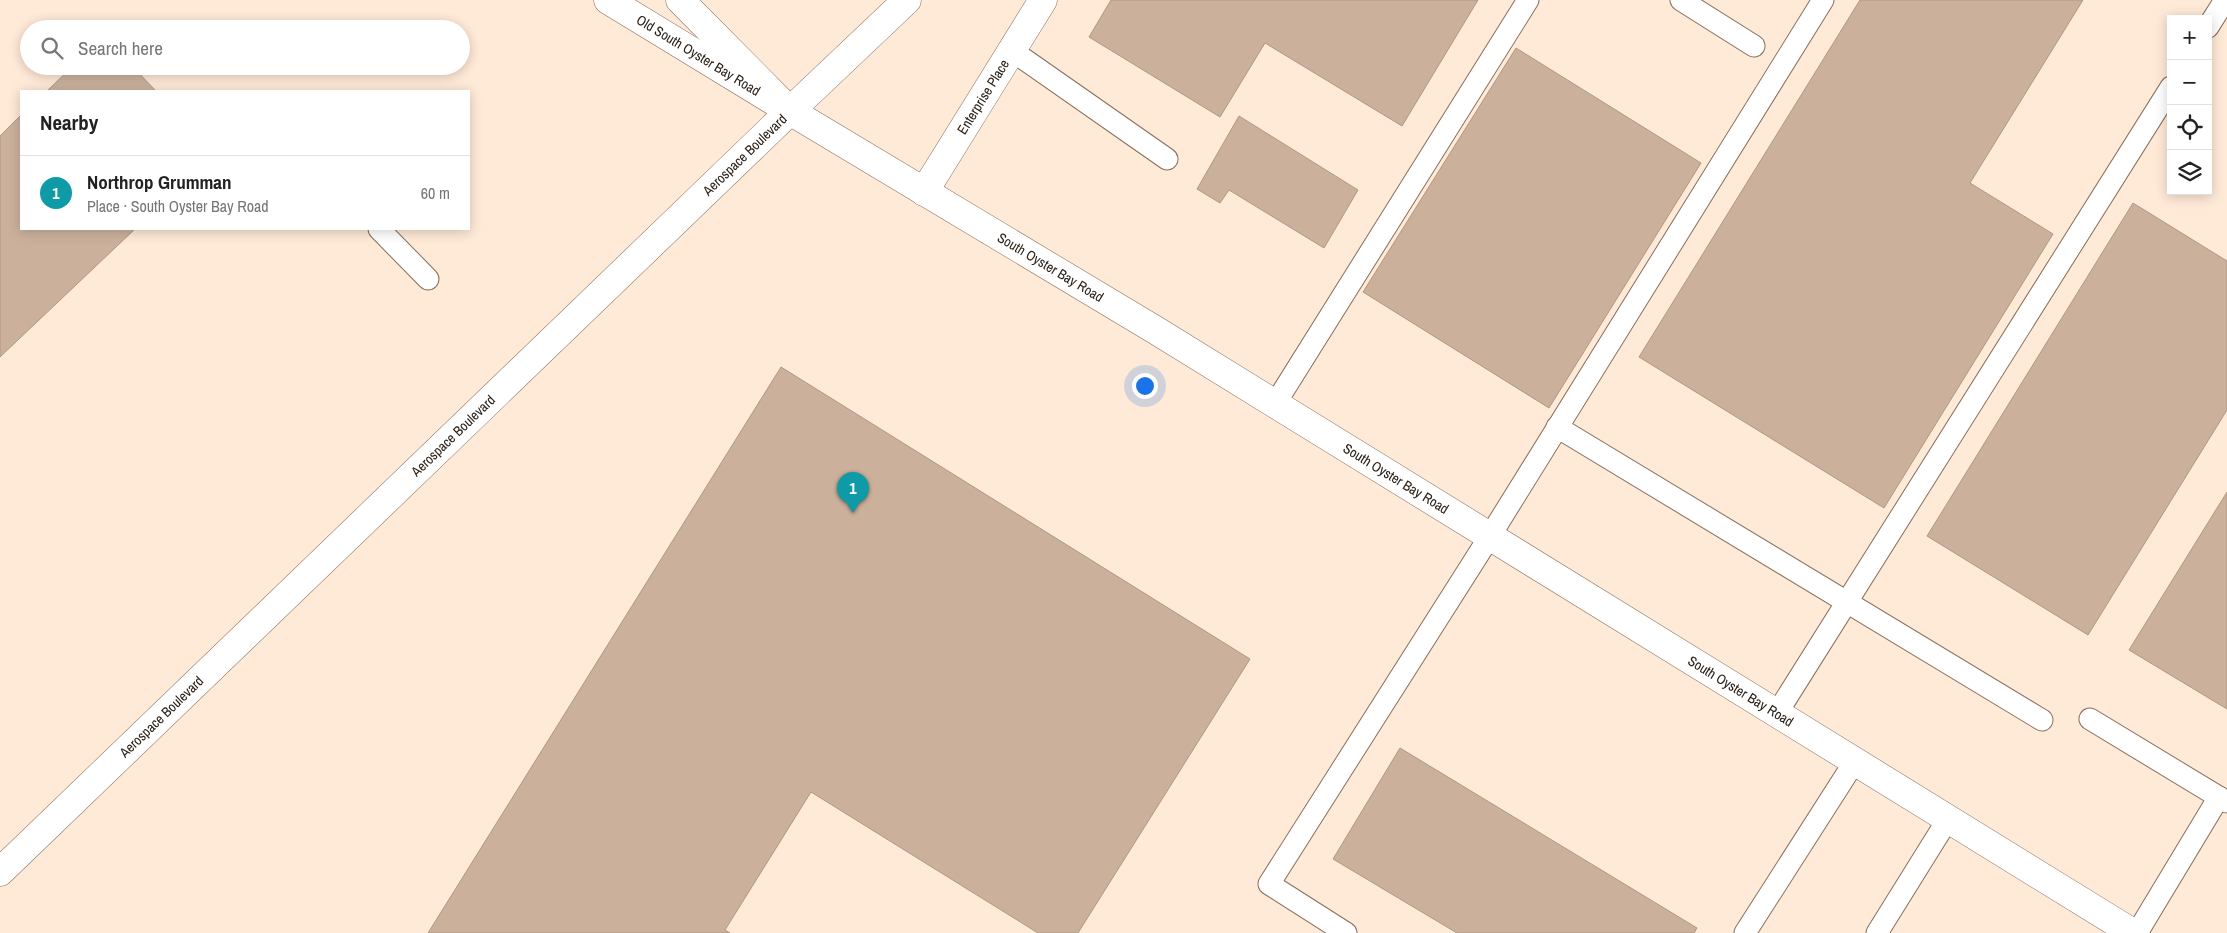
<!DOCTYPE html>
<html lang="en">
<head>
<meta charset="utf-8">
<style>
	:root { --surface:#fff; --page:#f2f2f2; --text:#222; --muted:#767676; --line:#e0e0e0; --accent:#c83a37 }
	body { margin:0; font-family:"Archivo Narrow",sans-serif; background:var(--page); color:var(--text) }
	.controls { position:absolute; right:15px; top:15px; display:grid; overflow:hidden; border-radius:0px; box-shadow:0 2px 12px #0003 }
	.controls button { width:45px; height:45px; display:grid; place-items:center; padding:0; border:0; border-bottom:1px solid var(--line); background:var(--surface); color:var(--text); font:25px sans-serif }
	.you { position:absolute; left:1144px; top:385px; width:18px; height:18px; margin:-12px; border:4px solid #fff; border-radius:50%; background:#1a73e8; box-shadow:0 0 0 8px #1a73e833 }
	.badge { display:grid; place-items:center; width:32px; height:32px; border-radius:50%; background:var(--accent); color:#fff; font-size:16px; font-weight:700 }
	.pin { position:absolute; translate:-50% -41px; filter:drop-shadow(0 1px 2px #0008) }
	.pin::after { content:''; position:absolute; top:26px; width:18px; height:15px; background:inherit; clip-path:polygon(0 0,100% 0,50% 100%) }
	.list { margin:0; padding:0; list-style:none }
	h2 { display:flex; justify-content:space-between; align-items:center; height:65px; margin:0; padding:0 20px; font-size:21px }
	h2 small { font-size:16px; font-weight:400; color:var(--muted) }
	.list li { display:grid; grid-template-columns:32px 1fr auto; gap:15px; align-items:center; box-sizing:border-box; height:75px; padding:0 20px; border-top:1px solid var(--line) }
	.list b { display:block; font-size:19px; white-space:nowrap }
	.list p { margin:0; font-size:16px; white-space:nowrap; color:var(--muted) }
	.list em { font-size:16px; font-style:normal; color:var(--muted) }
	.icon { flex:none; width:28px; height:28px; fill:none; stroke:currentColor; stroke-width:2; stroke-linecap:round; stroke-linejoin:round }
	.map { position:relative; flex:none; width:2227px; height:933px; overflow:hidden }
	.search { position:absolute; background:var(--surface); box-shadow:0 2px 12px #0003; left:20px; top:20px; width:450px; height:55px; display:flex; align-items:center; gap:12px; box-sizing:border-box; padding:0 18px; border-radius:28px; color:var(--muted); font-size:19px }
	.panel { position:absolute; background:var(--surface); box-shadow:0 2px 12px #0003; left:20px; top:90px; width:450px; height:140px; border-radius:0px }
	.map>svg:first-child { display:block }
	.building { fill:#cbb19c; stroke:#b19782 }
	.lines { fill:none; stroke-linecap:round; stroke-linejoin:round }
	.lane-casing { stroke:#886f5b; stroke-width:23 }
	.street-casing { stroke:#886f5b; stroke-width:29 }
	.secondary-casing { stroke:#886f5b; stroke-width:29 }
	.lane { stroke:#fff; stroke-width:21 }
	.street { stroke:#fff; stroke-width:28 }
	.secondary { stroke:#fff; stroke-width:28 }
	.labels { text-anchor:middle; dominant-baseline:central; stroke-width:4.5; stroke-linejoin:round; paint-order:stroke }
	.street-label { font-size:14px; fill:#2b2118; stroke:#ffe9d7 }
</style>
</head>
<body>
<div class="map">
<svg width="2227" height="933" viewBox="0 0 2227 933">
	<rect width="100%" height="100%" fill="#ffe9d7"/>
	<g class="building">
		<path d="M1111 0H1478L1402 126 1265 43 1220 117 1089 37Z"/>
		<path d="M1860 0H2083L1970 183 2053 234 1884 508 1639 357Z"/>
		<path d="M1516 48 1701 163 1549 408 1363 292Z"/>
		<path d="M73 66H132L156 91H47Z"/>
		<path d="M21 115V229H135L0 357V136Z"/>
		<path d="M1239 116 1358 190 1324 248 1229 190 1220 203 1197 189Z"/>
		<path d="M2133 203 2227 261V410L2088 635 1927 536Z"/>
		<path d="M781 367 1250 659 1078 933H1038L811 792 725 930 730 933H428Z"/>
		<path d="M2227 492V709L2129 650Z"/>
		<path d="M1400 748 1697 928 1694 933H1457L1333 859Z"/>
	</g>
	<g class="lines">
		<g class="lane-casing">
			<g id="lane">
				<path d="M1681 0 1754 46"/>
				<path d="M2208 27 2225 0"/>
				<path d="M1011 50 1167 159"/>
				<path d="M379 229 428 279"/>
				<path d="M1275 404 1528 0"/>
				<path d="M1557 427 2042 720"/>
				<path d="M1777 713 2171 87"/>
				<path d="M2090 719 2227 802"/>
				<path d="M1346 933 1269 884 1490 536 1823 0"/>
				<path d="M1745 933 1855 761"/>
				<path d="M1877 933 1948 819"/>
				<path d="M2137 933 2219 797"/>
			</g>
		</g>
		<g class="street-casing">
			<g id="street">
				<path id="s1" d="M608 0 790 111 907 0"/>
				<path id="s2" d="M924 192 1043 0"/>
			</g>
		</g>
		<g class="secondary-casing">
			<g id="secondary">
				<path id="s3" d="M680 0 790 111 1157 331 2133 933"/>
				<path id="s4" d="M0 872 790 111"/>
			</g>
		</g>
		<use href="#lane" class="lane"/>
		<use href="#street" class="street"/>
		<use href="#secondary" class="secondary"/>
	</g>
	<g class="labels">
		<g class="street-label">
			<text stroke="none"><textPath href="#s1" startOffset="106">Old South Oyster Bay Road</textPath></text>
			<text stroke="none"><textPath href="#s2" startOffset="112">Enterprise Place</textPath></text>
			<text stroke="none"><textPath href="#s4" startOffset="1034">Aerospace Boulevard</textPath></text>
			<text stroke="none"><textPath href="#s3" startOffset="460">South Oyster Bay Road</textPath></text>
			<text stroke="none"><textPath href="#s4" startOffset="629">Aerospace Boulevard</textPath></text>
			<text stroke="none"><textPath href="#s3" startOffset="865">South Oyster Bay Road</textPath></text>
			<text stroke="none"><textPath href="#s3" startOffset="1270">South Oyster Bay Road</textPath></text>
			<text stroke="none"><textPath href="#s4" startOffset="224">Aerospace Boulevard</textPath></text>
		</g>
	</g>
</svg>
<div class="controls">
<button>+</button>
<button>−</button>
<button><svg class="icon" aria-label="locate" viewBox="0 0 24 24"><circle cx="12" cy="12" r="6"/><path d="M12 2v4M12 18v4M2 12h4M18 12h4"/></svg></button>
<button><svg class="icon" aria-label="layers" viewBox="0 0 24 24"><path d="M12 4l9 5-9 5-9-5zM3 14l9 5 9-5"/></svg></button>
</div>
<div class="you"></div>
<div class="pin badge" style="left:853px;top:513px;background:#0f9aa8">1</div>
<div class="search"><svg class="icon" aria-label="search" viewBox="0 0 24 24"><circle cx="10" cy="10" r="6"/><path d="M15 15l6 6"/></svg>Search here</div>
<section class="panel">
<h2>Nearby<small></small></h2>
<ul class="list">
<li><span class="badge" style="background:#0f9aa8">1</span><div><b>Northrop Grumman</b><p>Place · South Oyster Bay Road</p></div><em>60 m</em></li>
</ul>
</section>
</div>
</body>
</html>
